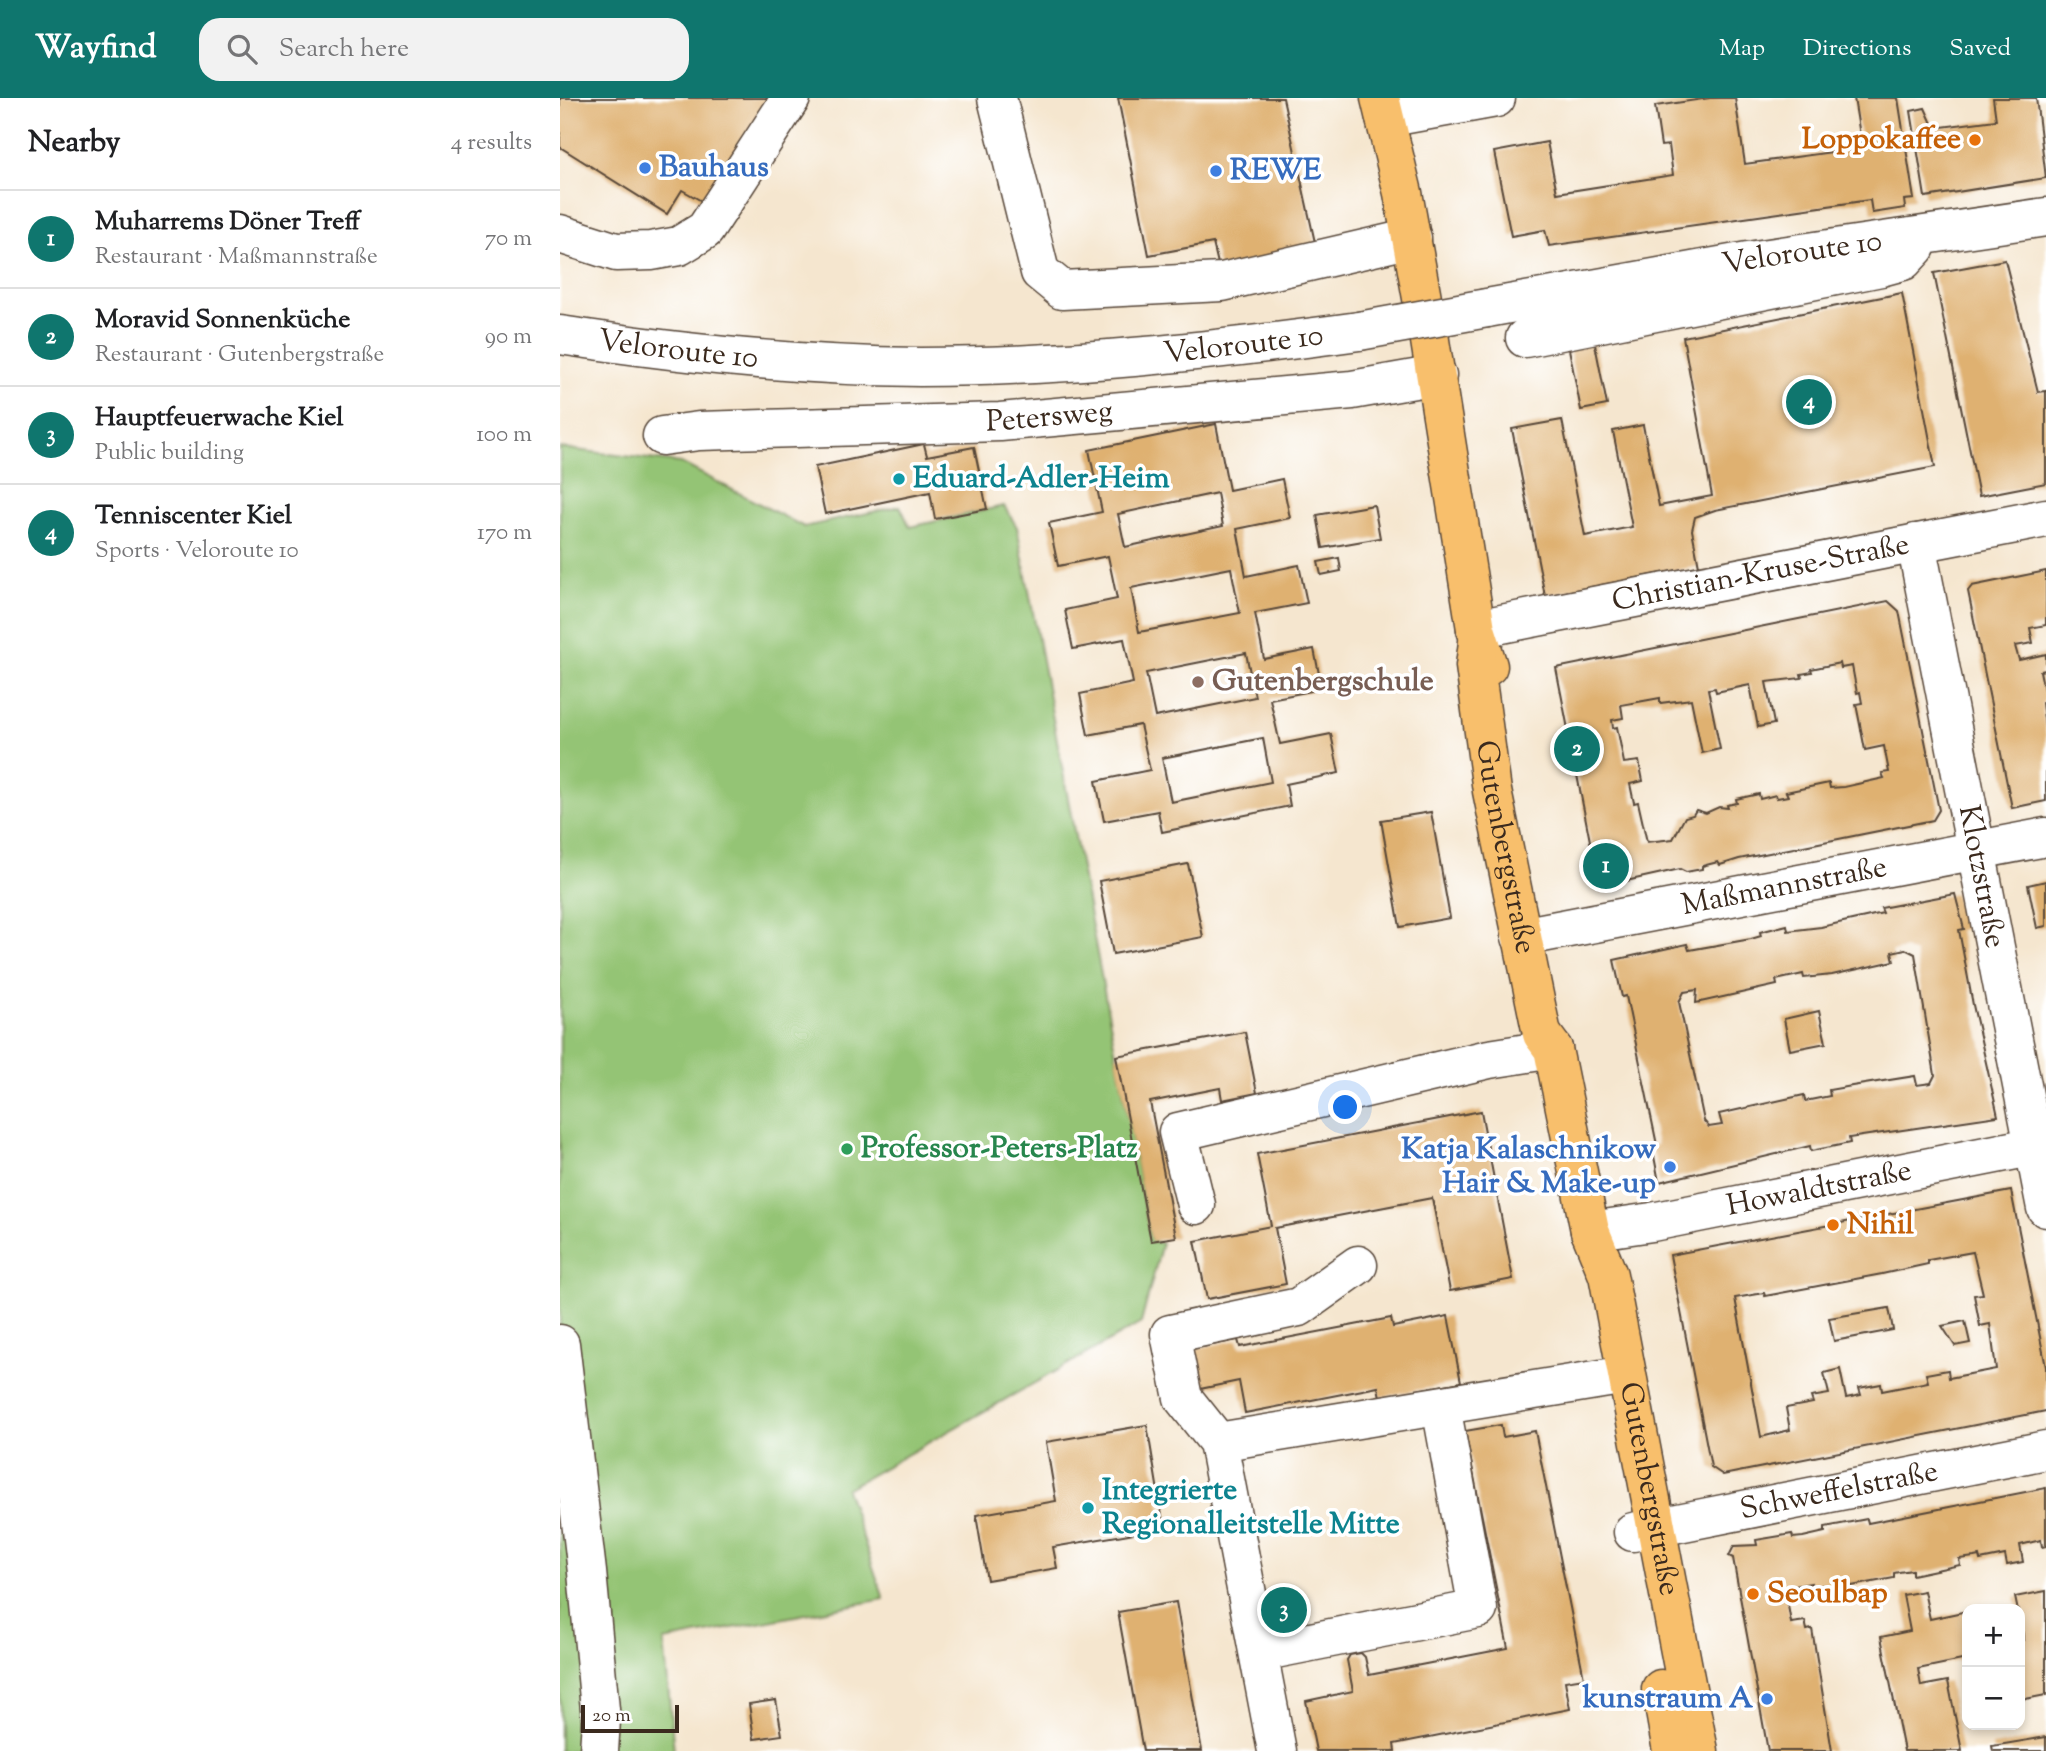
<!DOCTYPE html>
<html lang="en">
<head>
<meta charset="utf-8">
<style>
	:root { --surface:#fff; --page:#f2f2f2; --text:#202124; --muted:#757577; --line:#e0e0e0; --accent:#0f766e }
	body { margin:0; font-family:"Sorts Mill Goudy",serif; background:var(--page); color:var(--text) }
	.controls { position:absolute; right:21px; bottom:21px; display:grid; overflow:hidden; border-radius:14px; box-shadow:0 4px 10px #0003 }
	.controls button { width:63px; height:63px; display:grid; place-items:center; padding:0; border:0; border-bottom:2px solid var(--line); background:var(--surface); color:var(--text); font:35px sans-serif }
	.scale { position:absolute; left:21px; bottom:18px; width:98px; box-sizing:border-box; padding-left:7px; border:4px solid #3b2a1e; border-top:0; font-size:19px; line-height:24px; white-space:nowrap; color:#3b2a1e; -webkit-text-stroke:5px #fff; paint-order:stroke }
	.you { position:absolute; left:786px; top:1010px; width:24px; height:24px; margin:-18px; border:5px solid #fff; border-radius:50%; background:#1a73e8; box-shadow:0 0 0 10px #1a73e833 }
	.badge { display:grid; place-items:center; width:46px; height:46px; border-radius:50%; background:var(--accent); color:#fff; font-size:23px; font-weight:700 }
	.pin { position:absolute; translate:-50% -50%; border:4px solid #fff; box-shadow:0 2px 7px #0006 }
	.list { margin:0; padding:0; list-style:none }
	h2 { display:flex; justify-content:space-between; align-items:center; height:91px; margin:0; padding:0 28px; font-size:30px }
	h2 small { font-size:23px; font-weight:400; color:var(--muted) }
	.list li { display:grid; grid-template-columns:46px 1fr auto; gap:21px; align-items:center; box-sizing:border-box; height:98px; padding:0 28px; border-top:2px solid var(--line) }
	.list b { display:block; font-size:26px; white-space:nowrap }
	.list p { margin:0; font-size:23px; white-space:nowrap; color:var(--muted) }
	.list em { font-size:23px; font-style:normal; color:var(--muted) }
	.icon { flex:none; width:38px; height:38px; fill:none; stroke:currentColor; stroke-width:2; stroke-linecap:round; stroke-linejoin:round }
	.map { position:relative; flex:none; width:1486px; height:1653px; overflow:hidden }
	header { display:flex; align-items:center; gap:42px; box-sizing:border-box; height:98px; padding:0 35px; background:var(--accent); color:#fff }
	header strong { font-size:33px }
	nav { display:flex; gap:38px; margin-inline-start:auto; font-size:24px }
	.search { width:490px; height:63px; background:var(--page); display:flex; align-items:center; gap:18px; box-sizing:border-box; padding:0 24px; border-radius:21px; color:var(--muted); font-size:26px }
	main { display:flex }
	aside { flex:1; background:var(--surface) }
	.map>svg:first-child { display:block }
	.green { fill:#94c474; stroke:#687749; stroke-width:2 }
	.building { fill:#dfb171; fill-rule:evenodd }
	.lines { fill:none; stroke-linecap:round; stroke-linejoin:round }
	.minor-casing { stroke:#574639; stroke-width:41 }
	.major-casing { stroke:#574639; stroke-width:41 }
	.minor { stroke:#fff; stroke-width:38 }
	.major { stroke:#f8bf6c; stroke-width:38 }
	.minor-bridge-casing { stroke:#574639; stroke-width:41; stroke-linecap:butt }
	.minor-bridge { stroke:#fff; stroke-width:38 }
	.food-dot { fill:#e8710a; stroke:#fff; stroke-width:2.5 }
	.shop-dot { fill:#3f7fe0; stroke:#fff; stroke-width:2.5 }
	.culture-dot { fill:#0f9aa8; stroke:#fff; stroke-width:2.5 }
	.education-dot { fill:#8d6e63; stroke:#fff; stroke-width:2.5 }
	.leisure-dot { fill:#2e9e5b; stroke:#fff; stroke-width:2.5 }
	.labels { text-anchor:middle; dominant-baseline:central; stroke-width:7; stroke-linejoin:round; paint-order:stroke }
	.food-label { font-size:30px; font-weight:bold; fill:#c56008; stroke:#fff; text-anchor:start }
	.shop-label { font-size:30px; font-weight:bold; fill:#366cbe; stroke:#fff; text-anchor:start }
	.street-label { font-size:30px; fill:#3b2a1e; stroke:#fff }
	.culture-label { font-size:30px; font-weight:bold; fill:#0d838f; stroke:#fff; text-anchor:start }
	.education-label { font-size:30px; font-weight:bold; fill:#785e54; stroke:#fff; text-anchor:start }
	.leisure-label { font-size:30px; font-weight:bold; fill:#27864d; stroke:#fff; text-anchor:start }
</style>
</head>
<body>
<header>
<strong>Wayfind</strong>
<div class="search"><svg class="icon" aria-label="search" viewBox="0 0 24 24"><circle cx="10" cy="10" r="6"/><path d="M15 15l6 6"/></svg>Search here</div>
<nav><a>Map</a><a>Directions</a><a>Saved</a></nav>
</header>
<main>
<aside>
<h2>Nearby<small>4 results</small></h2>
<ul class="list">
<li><span class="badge">1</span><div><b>Muharrems Döner Treff</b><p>Restaurant · Maßmannstraße</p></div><em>70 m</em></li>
<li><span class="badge">2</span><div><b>Moravid Sonnenküche</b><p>Restaurant · Gutenbergstraße</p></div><em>90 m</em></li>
<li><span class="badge">3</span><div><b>Hauptfeuerwache Kiel</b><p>Public building</p></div><em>100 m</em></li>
<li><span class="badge">4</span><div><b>Tenniscenter Kiel</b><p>Sports · Veloroute 10</p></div><em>170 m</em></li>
</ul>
</aside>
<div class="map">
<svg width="1486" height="1653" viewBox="0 0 1486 1653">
	<rect width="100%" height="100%" fill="#fff"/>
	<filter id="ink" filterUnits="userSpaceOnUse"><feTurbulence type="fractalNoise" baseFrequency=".0143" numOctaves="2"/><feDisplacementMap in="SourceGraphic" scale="14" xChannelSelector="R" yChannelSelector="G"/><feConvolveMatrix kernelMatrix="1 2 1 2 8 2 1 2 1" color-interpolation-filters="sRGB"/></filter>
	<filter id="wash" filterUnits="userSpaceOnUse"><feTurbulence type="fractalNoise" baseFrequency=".00686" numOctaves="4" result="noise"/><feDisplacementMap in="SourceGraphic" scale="28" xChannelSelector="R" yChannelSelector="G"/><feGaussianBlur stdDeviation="1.57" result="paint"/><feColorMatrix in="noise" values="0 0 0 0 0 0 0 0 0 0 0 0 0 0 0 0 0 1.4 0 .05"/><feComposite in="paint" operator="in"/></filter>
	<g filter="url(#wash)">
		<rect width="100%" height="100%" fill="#f5e6cf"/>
		<path class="green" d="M0 350 121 365 244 429 340 408 350 429 444 408 457 429 591 1143 602 1145 581 1225 286 1391 324 1501 104 1543 114 1653H0Z"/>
		<g id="blocks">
			<g class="building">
				<path d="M0 0H215L147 106 122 92 107 116 0 49Z"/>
				<path d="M558 0H723L756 149 659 170 653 145 589 157Z"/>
				<path d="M1150 0H1175L1185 66 1302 50 1294 0H1338L1354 101 1344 102 1345 110 1312 115 1310 102 989 148 985 132 951 138 934 54 987 44 997 95 1113 77 1109 47 1101 48 1095 8Z"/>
				<path d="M1433 0H1476L1486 80 1365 99 1351 13 1365 10 1374 30 1436 22Z"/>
				<path d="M1445 162 1478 294 1486 293V385L1419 398 1374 175Z"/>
				<path d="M1342 195 1375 369 1155 412 1135 419 1132 432 1139 468 985 498 952 331 1002 322 1025 438 1072 429 1053 333 1083 327 1099 408 1152 398 1123 239Z"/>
				<path d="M1034 241 1047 307 1021 312 1008 246Z"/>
				<path d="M656 326 669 392 722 381 730 420 677 431 686 478 739 467 747 505 695 515 704 561 754 551 762 591 710 601 720 646 771 636 779 675 726 686 730 708 602 734 598 713 544 723 536 683 590 672 580 627 528 637 520 596 573 585 564 541 513 551 505 512 557 501 548 458 498 468 489 425 542 414 529 352ZM657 395 663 428 565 449 558 416ZM671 470 680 515 579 534 571 490ZM686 555 695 599 595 619 586 575ZM703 640 711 684 611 704 602 660Z"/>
				<path d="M364 346 367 358 414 349 427 411 375 421 370 394 265 416 255 369Z"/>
				<path d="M814 407 820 440 763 450 757 417Z"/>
				<path d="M779 460 781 473 761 477 758 464Z"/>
				<path d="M1486 473V527L1470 530 1473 545 1455 548 1459 562 1486 556V572L1480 573 1486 602 1482 605 1486 637V703L1452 710 1408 493 1412 488Z"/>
				<path d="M1328 503 1339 513 1379 712 1373 722 1179 761 1160 767 1158 764 1142 768V771L1126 774 1120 771 1039 789 996 570ZM1280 565 1281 570 1292 568 1297 595 1300 594 1302 605 1296 606 1305 652 1324 648 1329 674 1322 675 1324 680 1284 689 1270 690 1269 685 1226 694 1228 698 1217 700 1216 697 1200 701 1199 696 1176 701 1177 705 1167 707 1168 710 1159 709 1146 715 1136 712 1133 717 1125 719 1113 741 1087 744 1078 704 1074 705 1070 686 1083 683 1079 663 1064 665 1057 629 1053 630 1052 622 1063 620 1061 607 1100 600V605L1131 601 1142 655 1160 651 1148 591 1155 590 1156 594 1190 587 1198 629 1214 626 1206 584 1242 580 1241 576 1252 574 1251 571Z"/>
				<path d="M871 714 890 820 840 829 821 722Z"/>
				<path d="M628 766 643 839 553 856 539 783Z"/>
				<path d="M1486 783V828L1477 830 1468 787Z"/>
				<path d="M1395 796 1404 831 1399 832 1413 907 1438 1018 1302 1038 1289 1040 1290 1045 1251 1053 1250 1048 1099 1084 1092 1048 1097 1047 1066 898 1062 899 1054 862 1127 846 1129 852 1191 841 1201 838 1200 834 1227 827 1228 833 1261 829 1323 815 1321 810ZM1345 851 1355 856 1375 977 1371 985 1357 987 1355 978 1292 988 1269 992 1270 998 1245 1003 1244 997 1159 1016 1162 1027 1149 1029 1144 1023 1119 904 1124 894 1137 892 1136 905 1217 887 1216 882 1243 876 1244 880 1272 877 1334 863 1332 854Z"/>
				<path d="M1259 913 1266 945 1230 952 1224 921Z"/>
				<path d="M685 934 697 995 662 1002 660 990 590 1004 616 1139 591 1143 556 958Z"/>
				<path d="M921 1013 953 1181 890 1193 872 1100 715 1130 726 1186 647 1201 635 1143 711 1128 697 1056Z"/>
				<path d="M1451 1093 1486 1269V1313L1163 1377 1151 1369 1110 1157ZM1413 1154 1423 1196 1414 1197 1420 1228 1430 1226 1436 1271 1389 1280 1388 1272 1366 1276 1368 1284 1322 1293 1321 1286 1299 1290 1301 1297 1286 1300 1280 1271 1264 1275 1269 1296 1251 1299 1253 1305 1226 1310 1230 1332 1201 1339 1175 1200 1204 1195 1205 1198 1322 1176 1368 1166V1162Z"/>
				<path d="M1329 1210 1333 1232 1274 1243 1269 1220Z"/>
				<path d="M888 1218 901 1284 820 1299 818 1289 685 1315 679 1283 640 1291 632 1251 678 1242 680 1249 831 1220 833 1229Z"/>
				<path d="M1405 1223 1410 1245 1395 1248 1382 1228Z"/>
				<path d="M587 1327 604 1430 493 1449 497 1470 427 1482 416 1417 496 1403 486 1344Z"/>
				<path d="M941 1327 943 1339 975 1333 1024 1580 1005 1583 1010 1611 834 1646 835 1653H756L746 1603 793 1593 787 1562 790 1557 801 1555 805 1559 809 1577 948 1550 905 1333Z"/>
				<path d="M1486 1390V1448L1482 1449 1481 1442 1460 1447 1463 1464 1447 1467 1445 1457 1420 1462 1419 1458 1414 1459 1399 1461 1400 1467 1352 1477V1472L1339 1474 1334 1475V1480L1265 1493 1263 1487 1252 1489 1251 1485 1225 1490 1231 1525 1245 1523 1247 1532 1252 1531 1272 1653H1208L1173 1460 1169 1458 1174 1448 1197 1447 1196 1442 1232 1436 1233 1440 1243 1439 1265 1434V1429L1307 1421 1308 1425Z"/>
				<path d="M1364 1493 1370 1521 1407 1513V1561L1358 1571 1361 1588 1388 1583 1402 1653H1344L1321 1539 1350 1533 1343 1497Z"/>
				<path d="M1486 1493V1597L1460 1602V1542H1464L1455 1499Z"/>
				<path d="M616 1504 642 1653H583L558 1514Z"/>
				<path d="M216 1602 222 1637 194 1641 189 1606Z"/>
				<path d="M1486 1639V1653H1433L1432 1648Z"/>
			</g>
		</g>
	</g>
	<g filter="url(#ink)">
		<use href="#blocks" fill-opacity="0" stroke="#574639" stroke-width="2"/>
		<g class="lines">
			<g class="minor-casing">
				<g id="minor">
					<path d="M437 0 480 174 502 192 662 184 852 140"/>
					<path d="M825 20 936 0"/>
					<path d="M0 136 56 154 91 153 119 148 145 132 231 0"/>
					<path id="s1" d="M927 210 1188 163 1486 119"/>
					<path id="s2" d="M0 237C118 255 240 268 360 269 506 269 653 253 799 233"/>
					<path d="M965 240 1321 169 1343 163 1356 149"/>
					<path id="s3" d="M102 338 139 333 440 324 792 292 877 277"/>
					<path id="s4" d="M1356 445 1486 1110"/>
					<path id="s5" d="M916 531 1486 420"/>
					<path id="s6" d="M961 839 1486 739"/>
					<path d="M636 1107 618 1034 929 961 993 951"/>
					<path id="s7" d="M1030 1133 1092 1124 1486 1046"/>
					<path d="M0 1246 27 1474 41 1622 39 1653"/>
					<path d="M658 1344 1048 1280"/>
					<path id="s8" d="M1073 1434 1486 1352"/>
					<path d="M700 1554 918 1511 881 1308"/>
					<path d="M717 1653 658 1344 623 1300 610 1236 739 1209 798 1167"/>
				</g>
			</g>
			<g class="major-casing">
				<g id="major">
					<path d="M820 0 843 95 864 211"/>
					<path d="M868 230 916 531 928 568"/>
					<path id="s9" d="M918 544 915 568 932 693 982 936 993 951 1030 1133 1048 1177 1139 1653"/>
					<path d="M1101 1591 1112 1653"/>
				</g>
			</g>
			<use href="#minor" class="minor"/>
			<use href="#major" class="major"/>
			<g class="minor-bridge-casing">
				<path id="minor-bridge" d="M799 233 927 210"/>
			</g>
			<use href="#minor-bridge" class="minor-bridge"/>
		</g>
	</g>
	<g class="food-dot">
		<circle cx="1415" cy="42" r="7"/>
		<circle cx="1273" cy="1127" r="7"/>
		<circle cx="1193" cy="1496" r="7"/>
	</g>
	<g class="shop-dot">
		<circle cx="85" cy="70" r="7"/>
		<circle cx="656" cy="73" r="7"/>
		<circle cx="1110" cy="1069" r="7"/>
		<circle cx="1207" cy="1601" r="7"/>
	</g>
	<g class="culture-dot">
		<circle cx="339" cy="381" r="7"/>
		<circle cx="528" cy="1410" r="7"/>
	</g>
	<circle class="education-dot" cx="638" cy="584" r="7"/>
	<circle class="leisure-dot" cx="287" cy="1051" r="7"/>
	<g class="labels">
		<g class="food-label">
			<text x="1401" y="42" text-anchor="end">Loppokaffee</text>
			<text x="1287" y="1127">Nihil</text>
			<text x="1207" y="1496">Seoulbap</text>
		</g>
		<g class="shop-label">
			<text x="99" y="70">Bauhaus</text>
			<text x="670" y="73">REWE</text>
			<text x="1096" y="1052" text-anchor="end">Katja Kalaschnikow<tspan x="1096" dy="34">Hair &amp; Make-up</tspan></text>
			<text x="1193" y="1601" text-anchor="end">kunstraum A</text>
		</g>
		<g class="street-label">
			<text stroke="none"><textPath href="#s1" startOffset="320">Veloroute 10</textPath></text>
			<text stroke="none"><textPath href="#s2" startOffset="686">Veloroute 10</textPath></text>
			<text stroke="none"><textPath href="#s2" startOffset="119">Veloroute 10</textPath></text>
			<text stroke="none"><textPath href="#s3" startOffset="388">Petersweg</textPath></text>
			<text stroke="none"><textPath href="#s5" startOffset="290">Christian-Kruse-Straße</textPath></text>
			<text stroke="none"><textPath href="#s9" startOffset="208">Gutenbergstraße</textPath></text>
			<text stroke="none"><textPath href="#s4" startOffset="340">Klotzstraße</textPath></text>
			<text stroke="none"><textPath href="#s6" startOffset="268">Maßmannstraße</textPath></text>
			<text stroke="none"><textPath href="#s7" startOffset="233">Howaldtstraße</textPath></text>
			<text stroke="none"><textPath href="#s9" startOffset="868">Gutenbergstraße</textPath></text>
			<text stroke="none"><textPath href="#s8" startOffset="210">Schweffelstraße</textPath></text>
		</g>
		<g class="culture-label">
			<text x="353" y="381">Eduard-Adler-Heim</text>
			<text x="542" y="1393">Integrierte<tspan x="542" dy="34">Regionalleitstelle Mitte</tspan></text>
		</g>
		<g class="education-label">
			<text x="652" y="584">Gutenbergschule</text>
		</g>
		<g class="leisure-label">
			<text x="301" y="1051">Professor-Peters-Platz</text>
		</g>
	</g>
</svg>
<div class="controls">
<button>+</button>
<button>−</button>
</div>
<div class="scale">20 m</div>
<div class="you"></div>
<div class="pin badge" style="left:1046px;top:768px">1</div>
<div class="pin badge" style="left:1017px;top:651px">2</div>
<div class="pin badge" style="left:724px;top:1512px">3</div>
<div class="pin badge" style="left:1249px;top:304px">4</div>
</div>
</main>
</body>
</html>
